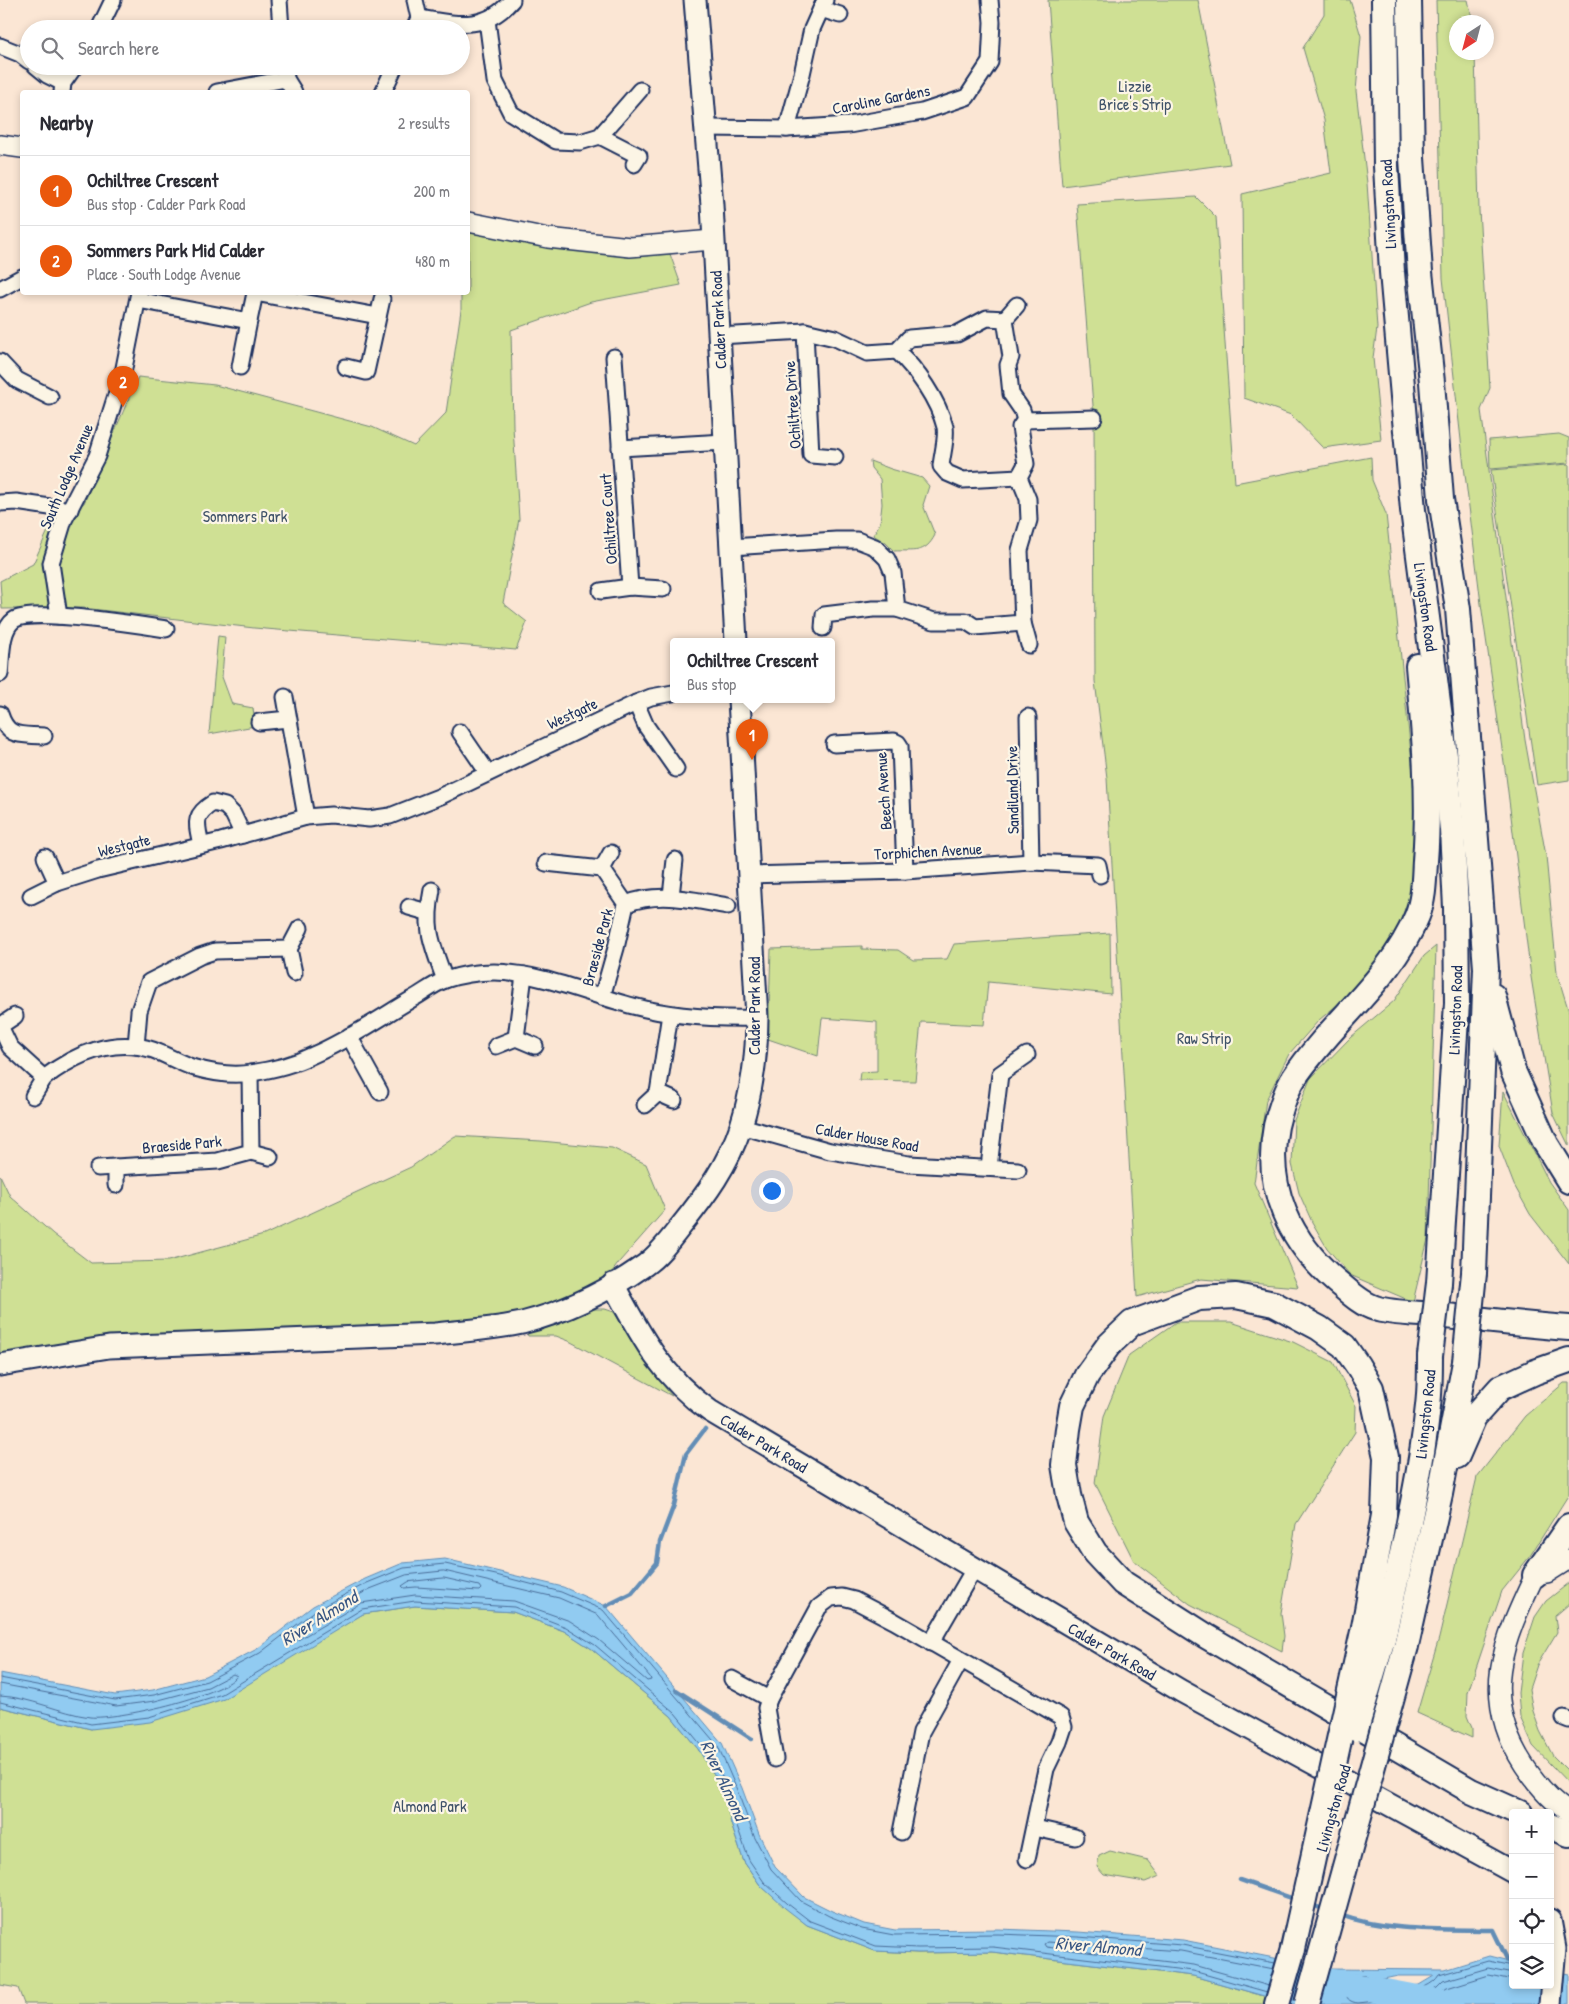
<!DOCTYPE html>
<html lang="en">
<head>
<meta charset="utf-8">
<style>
	:root { --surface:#fff; --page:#f2f2f3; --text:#2b2b33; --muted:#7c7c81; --line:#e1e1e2; --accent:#ea580c }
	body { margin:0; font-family:"Patrick Hand",sans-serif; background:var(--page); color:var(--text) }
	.controls { position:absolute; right:15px; bottom:15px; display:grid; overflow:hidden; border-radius:5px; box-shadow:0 2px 8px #0003 }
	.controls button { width:45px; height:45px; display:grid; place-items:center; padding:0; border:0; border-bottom:1px solid var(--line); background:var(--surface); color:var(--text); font:25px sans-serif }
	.compass { position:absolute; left:1449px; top:15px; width:45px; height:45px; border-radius:50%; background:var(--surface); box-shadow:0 2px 8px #0003; rotate:216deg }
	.you { position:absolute; left:771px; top:1190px; width:18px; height:18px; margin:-12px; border:4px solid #fff; border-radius:50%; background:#1a73e8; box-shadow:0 0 0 8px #1a73e833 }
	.badge { display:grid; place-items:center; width:32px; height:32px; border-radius:50%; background:var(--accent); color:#fff; font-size:16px; font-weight:700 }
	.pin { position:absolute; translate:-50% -41px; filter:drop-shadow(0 1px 2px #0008) }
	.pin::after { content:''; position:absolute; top:26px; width:18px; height:15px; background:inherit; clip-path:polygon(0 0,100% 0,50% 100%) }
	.popup { position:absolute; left:670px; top:638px; width:165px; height:65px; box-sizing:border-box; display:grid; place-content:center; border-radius:5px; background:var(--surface); filter:drop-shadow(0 1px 4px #0005); font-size:16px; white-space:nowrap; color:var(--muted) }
	.popup b { font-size:19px; color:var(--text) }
	.popup::after { content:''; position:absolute; left:50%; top:100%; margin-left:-10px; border:10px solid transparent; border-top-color:var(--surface) }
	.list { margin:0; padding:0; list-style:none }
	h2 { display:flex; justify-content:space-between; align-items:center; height:65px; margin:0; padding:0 20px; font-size:21px }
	h2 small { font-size:16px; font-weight:400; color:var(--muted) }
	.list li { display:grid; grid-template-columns:32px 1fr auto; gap:15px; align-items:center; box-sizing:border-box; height:70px; padding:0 20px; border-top:1px solid var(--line) }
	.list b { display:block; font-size:19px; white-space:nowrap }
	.list p { margin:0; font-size:16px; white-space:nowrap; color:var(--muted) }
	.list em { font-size:16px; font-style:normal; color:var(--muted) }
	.icon { flex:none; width:28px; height:28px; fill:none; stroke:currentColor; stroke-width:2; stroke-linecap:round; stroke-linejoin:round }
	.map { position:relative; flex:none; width:1569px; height:2004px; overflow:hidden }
	.search { position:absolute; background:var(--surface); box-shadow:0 2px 8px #0003; left:20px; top:20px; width:450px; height:55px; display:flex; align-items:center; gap:12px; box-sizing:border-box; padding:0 18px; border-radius:28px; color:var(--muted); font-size:19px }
	.panel { position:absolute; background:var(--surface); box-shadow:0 2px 8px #0003; left:20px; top:90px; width:450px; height:205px; border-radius:5px }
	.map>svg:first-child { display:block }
	.green { fill:#cfe094; stroke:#758879 }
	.water { fill:#91cbf1; stroke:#628db6; fill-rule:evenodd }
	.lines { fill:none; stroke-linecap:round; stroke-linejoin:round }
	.shore { stroke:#4a6d99; stroke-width:1 }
	.stream { stroke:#628db6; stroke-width:4.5 }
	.river { stroke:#91cbf1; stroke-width:25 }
	.minor-casing { stroke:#1b2f5e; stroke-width:19 }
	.tertiary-casing { stroke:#1b2f5e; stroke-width:22 }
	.secondary-casing { stroke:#1b2f5e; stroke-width:25 }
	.primary-casing { stroke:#1b2f5e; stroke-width:28 }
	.minor { stroke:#fcf5e5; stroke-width:15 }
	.tertiary { stroke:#fcf5e5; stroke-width:19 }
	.secondary { stroke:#fcf5e5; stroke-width:21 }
	.primary { stroke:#fcf5e5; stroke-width:24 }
	.primary-bridge-casing { stroke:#1b2f5e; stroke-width:28; stroke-linecap:butt }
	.primary-bridge { stroke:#fcf5e5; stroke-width:24 }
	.labels { text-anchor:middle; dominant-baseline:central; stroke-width:4.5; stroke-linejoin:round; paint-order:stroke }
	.park-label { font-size:16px; fill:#3f5269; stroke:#fcf5e5 }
	.street-label { font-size:16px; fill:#1b2f5e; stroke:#fcf5e5 }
	.water-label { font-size:18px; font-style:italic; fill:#385683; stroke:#fcf5e5 }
</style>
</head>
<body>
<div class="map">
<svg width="1569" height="2004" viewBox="0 0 1569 2004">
	<rect width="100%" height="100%" fill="#fbe6d4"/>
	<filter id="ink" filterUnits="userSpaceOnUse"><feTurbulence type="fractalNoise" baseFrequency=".02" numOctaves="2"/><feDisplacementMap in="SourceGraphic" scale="10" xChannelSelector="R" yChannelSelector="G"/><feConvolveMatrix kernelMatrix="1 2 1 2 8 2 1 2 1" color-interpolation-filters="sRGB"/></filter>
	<g filter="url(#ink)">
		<g class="green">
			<path d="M1048 0H1198L1230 164 1062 186Z"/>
			<path d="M1324 0H1350L1361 36 1356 91 1367 183 1377 328 1373 358 1381 440 1323 448 1291 415 1244 398 1242 194 1331 173 1324 120 1303 48 1324 14Z"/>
			<path d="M1436 0H1468L1473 22H1456V52L1475 53 1479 210 1490 388 1481 410 1525 740 1546 856 1557 973 1569 1012V1146L1553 1113 1531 977 1506 776 1481 604 1463 458 1443 278Z"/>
			<path d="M1196 197 1216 217 1235 483 1371 457 1372 480 1386 514 1417 811 1415 879 1394 940 1360 986 1319 1020 1289 1054 1266 1100 1254 1183 1298 1287 1201 1279 1137 1297 1107 778 1095 681 1094 418 1077 204Z"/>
			<path d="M468 229 552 247 670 254 681 285 591 302 511 330 513 427 519 519 503 603 527 622 516 650 254 628 83 608 2 609 0 581 33 564 52 522 84 503 138 377 215 385 372 427 414 446 446 413 461 310V293L468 292Z"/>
			<path d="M1559 434 1569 438V463L1490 469 1489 440Z"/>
			<path d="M870 461 891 469 922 478 929 486 923 505 935 535C925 555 913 550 894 551L886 543 873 535 880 523 882 504 880 479 871 468Z"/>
			<path d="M1569 464V780L1537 785 1491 470Z"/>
			<path d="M218 636 225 637 222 677 232 704 253 708 255 726 209 734Z"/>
			<path d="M1110 933 1111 994 988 982 984 1025 921 1022 915 1081 859 1080 860 1072 877 1071V1022L822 1018 818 1056 768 1039 771 949 862 946V949L898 950 913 960 947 959 954 944Z"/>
			<path d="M1436 946 1428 1239 1413 1302 1350 1275 1327 1248 1312 1222 1299 1193 1292 1164 1294 1120 1310 1079 1351 1037 1394 1001 1424 956Z"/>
			<path d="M1503 1091 1549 1182 1569 1210V1264L1530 1214 1514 1185 1499 1146Z"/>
			<path d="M455 1136 541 1141 612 1148 646 1164 665 1210 620 1261 595 1295 543 1316 0 1365V1175L10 1196 53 1234 91 1263 168 1261 264 1235 411 1167Z"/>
			<path d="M594 1309H605L614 1312 648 1367 672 1396 569 1341 556 1336H528L527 1333Z"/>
			<path d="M1176 1322H1231L1293 1342 1333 1362 1356 1406 1355 1432 1296 1524 1281 1613 1284 1636 1282 1651 1190 1604 1134 1561 1095 1483 1104 1416 1129 1355Z"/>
			<path d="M1564 1383H1569V1494L1530 1556 1502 1591 1468 1692 1467 1716 1472 1728V1738L1417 1713 1439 1638 1477 1477 1525 1416Z"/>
			<path d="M1569 1583V1604L1555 1616 1557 1632 1537 1665 1529 1689 1533 1711 1540 1731 1553 1756 1569 1772V1784L1533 1746 1520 1717 1518 1693 1523 1653 1535 1617 1546 1601Z"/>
			<path d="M415 1606 513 1612 564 1631 592 1649 671 1716 698 1749 724 1790 731 1824 744 1862 760 1885 807 1925 875 1951 918 1953 992 1952 1193 1976 1292 2004H24L18 1988 0 1985V1707L91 1729 310 1645 363 1614Z"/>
			<path d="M1110 1851 1148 1860 1160 1876 1145 1882 1104 1875 1097 1867 1099 1856Z"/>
		</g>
		<path class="water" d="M445 1559 563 1587 606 1606 722 1743 742 1788 759 1834 775 1867 804 1897 832 1911 864 1924 895 1930 998 1929 1078 1932 1183 1940 1330 1969 1444 1970 1489 1956 1513 1962V1985H1550V1970L1569 1974V2004H1427L1398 2002 1397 2004H1292L1193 1976 992 1952 918 1953 875 1951 807 1925 785 1908 760 1885 744 1862 731 1824 724 1790 698 1749 671 1716 592 1649 564 1631 513 1612 415 1606 363 1614 224 1699 150 1722 91 1729 0 1707V1673L115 1695 153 1690 205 1676 257 1649 313 1606 365 1579 403 1563ZM1398 1976H1434L1419 1985 1353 1992 1369 1982Z"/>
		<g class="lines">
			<g class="shore">
				<path d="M444 1571 559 1598 598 1615 650 1677 651 1680 647 1681 599 1640 570 1621 514 1601 415 1595 361 1603 291 1644 288 1643V1640L320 1616 370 1589 406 1575Z"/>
				<path d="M444 1578 479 1586 481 1589 479 1591 416 1587 404 1588 402 1586 408 1582Z"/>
				<path d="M0 1678 115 1700 154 1695 207 1681 260 1653 316 1610 367 1583 404 1568 445 1564 496 1575 561 1592 603 1610 718 1746 737 1790 754 1836 771 1869 801 1901 829 1916 862 1929 894 1935 998 1934 1078 1937 1182 1945 1275 1963"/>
				<path d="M0 1684 116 1706 155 1701 208 1687 233 1674 237 1676C222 1696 116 1720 90 1717 60 1713 30 1697 0 1696"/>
				<path d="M0 1702 91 1724 149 1717 222 1694 362 1609 415 1601 514 1607 566 1627 595 1645 675 1713 702 1746 729 1787 736 1823 749 1860 764 1882 788 1904 810 1921 876 1946 918 1948 993 1947 1084 1958 1193 1971 1267 1992"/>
				<path d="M1329 1973 1366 1975V1978L1352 1988V1994L1357 1997C1379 1996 1428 1995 1439 1975L1488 1961 1513 1966"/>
				<path d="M1327 1979 1346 1981C1347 1991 1342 2001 1358 2003L1421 1996 1437 1987 1443 1981 1488 1968 1513 1973"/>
				<path d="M1269 1986 1194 1965 1046 1947 1044 1944 1047 1942 1181 1951 1274 1969"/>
				<path d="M1416 2004 1427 2001 1447 1988 1489 1975 1513 1980"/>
			</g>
			<g class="stream">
				<path d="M606 1606 632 1593 657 1563 660 1542 674 1505 686 1454 705 1429"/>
				<path d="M676 1690 752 1739"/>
				<path d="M1240 1880 1297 1900"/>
				<path d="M1309 1904 1326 1910"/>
				<path d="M1340 1915C1387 1932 1443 1929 1493 1930L1508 1961"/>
			</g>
			<path class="river" d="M1329 1981 1452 2004"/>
			<g class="minor-casing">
				<g id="minor">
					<path d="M279 0 281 29"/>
					<path d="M821 9 840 15"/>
					<path d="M419 18C456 24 485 32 512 0"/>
					<path d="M487 20 495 81 511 113 556 141 580 142 600 136 640 90"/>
					<path d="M99 29 113 0"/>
					<path d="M414 29 419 18 415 0"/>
					<path d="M0 46 20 54 29 61"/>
					<path d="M36 66 47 75 63 83"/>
					<path d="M285 66 286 79 294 92"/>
					<path d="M62 92 63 83 75 66"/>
					<path d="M217 92 286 79"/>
					<path d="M383 92 395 66"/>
					<path d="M705 128 787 129 849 125 922 112 967 97 990 62 992 22 990 0"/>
					<path d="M787 129 802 74 812 29 825 0"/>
					<path d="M600 136 639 156 634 164"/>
					<path d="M0 289 22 277"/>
					<path d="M138 300 249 321 255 293 378 316"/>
					<path d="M1005 319 1017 305"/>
					<path d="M805 331 811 455 835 457"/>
					<path d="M719 336 805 331 835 338 867 353 897 351 909 338 957 334 987 318 1005 319 1011 357 1008 365 1011 394 1022 410 1025 420"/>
					<path d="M897 351C917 370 938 400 945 427 947 438 942 455 941 466L947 473 963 480 1019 477"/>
					<path d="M614 357 630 587"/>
					<path d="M0 362 17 380 50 397"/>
					<path d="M240 367 249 321"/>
					<path d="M346 367 366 372 382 299"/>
					<path d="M1025 420 1020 427 1026 464 1019 477 1028 499 1029 520 1020 550 1023 623 1029 645"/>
					<path d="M1025 420 1094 418"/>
					<path d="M620 448 725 442"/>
					<path d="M0 503 16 502 70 510"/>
					<path d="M731 547 836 540H857L875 547 887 559 893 573 897 609"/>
					<path d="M601 591 630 587 663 589"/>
					<path d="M59 616 51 563 64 520 97 456 123 373 139 292"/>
					<path d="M823 628 824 615 873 609H897L934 621H966L975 627 1023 623"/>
					<path d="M0 674C2 658 0 630 14 620 31 608 141 625 166 629"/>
					<path d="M285 697 306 817"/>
					<path d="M636 703 646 726 676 769"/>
					<path d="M0 714C8 739 21 734 44 736"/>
					<path d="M1028 717 1031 862"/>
					<path d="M259 722 288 719"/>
					<path d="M460 732 488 773"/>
					<path d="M834 744 894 741 898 743 900 746 905 871"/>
					<path d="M201 845C197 824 192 816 213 803L225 806 233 814 243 835"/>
					<path d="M45 857 57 883"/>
					<path d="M546 863 602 869 626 904 616 948 602 997"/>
					<path d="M602 869 611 853"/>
					<path d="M750 875 905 871 1031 862 1098 865 1100 875"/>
					<path d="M432 890C424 929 432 944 445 980"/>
					<path d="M31 896 57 883 98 870 221 841 306 817 331 815 369 819 390 816 441 796 636 703 651 697 673 693"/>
					<path d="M671 896 675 860"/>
					<path d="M626 904C659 891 694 900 728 906"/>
					<path d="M409 907 427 912"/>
					<path d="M294 973 289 949 300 928"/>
					<path d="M0 1026 10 1047 44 1078C75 1054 114 1037 153 1050 167 1055 181 1064 195 1068 213 1073 234 1076 251 1073 271 1070 295 1064 313 1055 348 1040 380 1018 412 999 423 993 434 984 445 980 460 975 478 972 494 972 542 973 587 994 633 1006 674 1017 715 1019 757 1018"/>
					<path d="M0 1026 15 1016"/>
					<path d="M349 1036 380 1092"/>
					<path d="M516 1038 524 975"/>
					<path d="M136 1046 139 1011 149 982 200 956 215 951 289 949"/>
					<path d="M496 1046 516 1038 535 1046"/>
					<path d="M658 1093 670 1014"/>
					<path d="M33 1096 44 1078"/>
					<path d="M645 1105 658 1093 674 1100"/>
					<path d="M741 1126 830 1151 909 1164 1018 1170"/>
					<path d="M251 1152 270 1157"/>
					<path d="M116 1167V1185"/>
					<path d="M989 1167 1000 1074 1027 1055"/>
					<path d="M98 1168 218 1161 251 1152 250 1073"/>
					<path d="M931 1643 974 1569"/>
					<path d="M732 1679 769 1699"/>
					<path d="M1564 1718 1569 1720"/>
					<path d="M775 1759 766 1708 769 1699 819 1607 831 1598 842 1597 854 1600 894 1621 1061 1717 1064 1727 1059 1742 1046 1769 1027 1859"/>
					<path d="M1035 1828 1075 1837"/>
					<path d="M901 1832 921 1732 961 1660"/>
				</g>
			</g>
			<g class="tertiary-casing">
				<g id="tertiary">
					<path d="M0 145 22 148"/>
					<path d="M468 222 548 238 630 247 713 240"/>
					<path d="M1569 1559 1547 1573 1535 1575C1503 1642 1479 1696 1524 1765 1536 1783 1550 1801 1569 1812"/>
				</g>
			</g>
			<g class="secondary-casing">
				<g id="secondary">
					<path d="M695 0 712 205 736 641"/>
					<path d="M613 1284C641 1336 661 1376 710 1411L1181 1691 1513 1872"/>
					<path d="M0 1365 109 1347 435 1334C464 1331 493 1329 522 1323 565 1312 608 1291 645 1265 659 1255 670 1240 681 1226 706 1195 728 1165 741 1126 752 1091 757 1055 757 1018L739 699"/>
					<path d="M1550 1920 1555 1948 1550 2004"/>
				</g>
			</g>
			<g class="primary-casing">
				<g id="primary">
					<path d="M1384 0 1386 166 1392 272 1413 510 1445 756 1452 830 1456 908 1457 1003 1439 1283"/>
					<path d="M1409 0 1412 158 1420 272 1432 382 1441 499 1458 609 1486 968 1474 1273"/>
					<path d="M1418 666C1424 731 1430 796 1425 861 1424 879 1424 899 1417 916 1391 980 1331 1022 1294 1078 1285 1092 1280 1110 1276 1126 1264 1188 1290 1242 1337 1282 1348 1291 1361 1304 1375 1308 1394 1314 1415 1313 1435 1315 1480 1319 1524 1325 1569 1328"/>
					<path d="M1493 996 1513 1071 1546 1144 1569 1181"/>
					<path d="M1457 1456 1474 1417 1500 1388 1535 1372 1569 1360"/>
					<path d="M1535 1575 1569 1526"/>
					<path d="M1364 1627 1384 1515 1386 1457 1371 1388 1358 1366 1344 1346 1319 1328 1274 1304 1236 1296 1199 1298 1132 1323 1108 1346 1087 1375 1072 1406 1068 1429 1064 1465 1069 1495 1076 1522 1095 1553 1123 1583 1206 1636 1471 1791 1520 1813"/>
					<path d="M1383 1638C1400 1561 1420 1484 1428 1406 1430 1389 1430 1373 1430 1356"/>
					<path d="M1406 1646 1440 1494 1465 1362"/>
					<path d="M1550 1826 1569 1834"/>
					<path d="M1277 2004 1293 1949"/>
				</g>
			</g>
			<use href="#minor" class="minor"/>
			<use href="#tertiary" class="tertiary"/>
			<use href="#secondary" class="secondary"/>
			<use href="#primary" class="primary"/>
			<g class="primary-bridge-casing">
				<g id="primary-bridge">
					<path d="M1430 1356 1439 1283"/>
					<path d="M1465 1362 1474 1273"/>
					<path d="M1356 1729 1383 1638"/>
					<path d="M1293 1949 1364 1627"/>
					<path d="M1307 2004 1406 1646"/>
				</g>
			</g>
			<use href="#primary-bridge" class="primary-bridge"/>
		</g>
	</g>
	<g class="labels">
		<g class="park-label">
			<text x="1135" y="86">Lizzie<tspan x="1135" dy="18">Brice's Strip</tspan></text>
			<text x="245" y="516">Sommers Park</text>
			<text x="1204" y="1038">Raw Strip</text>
			<text x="430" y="1806">Almond Park</text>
		</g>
		<g class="street-label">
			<text transform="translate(881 99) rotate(-11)">Caroline Gardens</text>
			<text transform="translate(1388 204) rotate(-93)">Livingston Road</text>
			<text transform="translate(718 320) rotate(-93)">Calder Park Road</text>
			<text transform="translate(792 405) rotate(-94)">Ochiltree Drive</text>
			<text transform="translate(66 476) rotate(-67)">South Lodge Avenue</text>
			<text transform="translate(608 519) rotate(-94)">Ochiltree Court</text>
			<text transform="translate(1426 607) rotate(82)">Livingston Road</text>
			<text transform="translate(572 713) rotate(-25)">Westgate</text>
			<text transform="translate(1012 790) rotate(-91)">Sandiland Drive</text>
			<text transform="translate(883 791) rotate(-94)">Beech Avenue</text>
			<text transform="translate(124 845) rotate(-14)">Westgate</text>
			<text transform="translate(928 851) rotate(-3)">Torphichen Avenue</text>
			<text transform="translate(597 947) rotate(-75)">Braeside Park</text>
			<text transform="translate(754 1006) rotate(-90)">Calder Park Road</text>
			<text transform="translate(1455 1010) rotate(-88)">Livingston Road</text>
			<text transform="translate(867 1137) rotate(10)">Calder House Road</text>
			<text transform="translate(182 1144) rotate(-5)">Braeside Park</text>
			<text transform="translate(1425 1414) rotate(-84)">Livingston Road</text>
			<text transform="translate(764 1443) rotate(31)">Calder Park Road</text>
			<text transform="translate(1112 1651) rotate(30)">Calder Park Road</text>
			<text transform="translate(1333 1808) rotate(-74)">Livingston Road</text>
		</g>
		<g class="water-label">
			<text transform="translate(319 1618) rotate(-32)">River Almond</text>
			<text transform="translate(724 1780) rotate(65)">River Almond</text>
			<text transform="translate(1098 1946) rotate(5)">River Almond</text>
		</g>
	</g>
</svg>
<div class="controls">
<button>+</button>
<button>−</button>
<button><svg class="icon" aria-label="locate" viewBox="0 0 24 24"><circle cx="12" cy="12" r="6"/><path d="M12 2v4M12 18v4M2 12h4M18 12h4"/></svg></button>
<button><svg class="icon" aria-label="layers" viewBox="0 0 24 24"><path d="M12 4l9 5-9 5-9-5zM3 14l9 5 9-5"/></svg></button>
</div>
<svg class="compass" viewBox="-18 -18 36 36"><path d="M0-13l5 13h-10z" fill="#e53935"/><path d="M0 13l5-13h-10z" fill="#7c7c81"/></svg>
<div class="you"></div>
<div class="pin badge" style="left:752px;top:760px">1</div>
<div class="popup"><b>Ochiltree Crescent</b>Bus stop</div>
<div class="pin badge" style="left:123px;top:407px">2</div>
<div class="search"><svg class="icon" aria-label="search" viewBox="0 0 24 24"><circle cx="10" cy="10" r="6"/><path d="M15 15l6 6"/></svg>Search here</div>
<section class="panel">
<h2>Nearby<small>2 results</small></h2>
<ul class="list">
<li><span class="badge">1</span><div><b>Ochiltree Crescent</b><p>Bus stop · Calder Park Road</p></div><em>200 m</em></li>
<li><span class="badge">2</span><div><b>Sommers Park Mid Calder</b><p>Place · South Lodge Avenue</p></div><em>480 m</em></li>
</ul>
</section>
</div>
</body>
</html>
